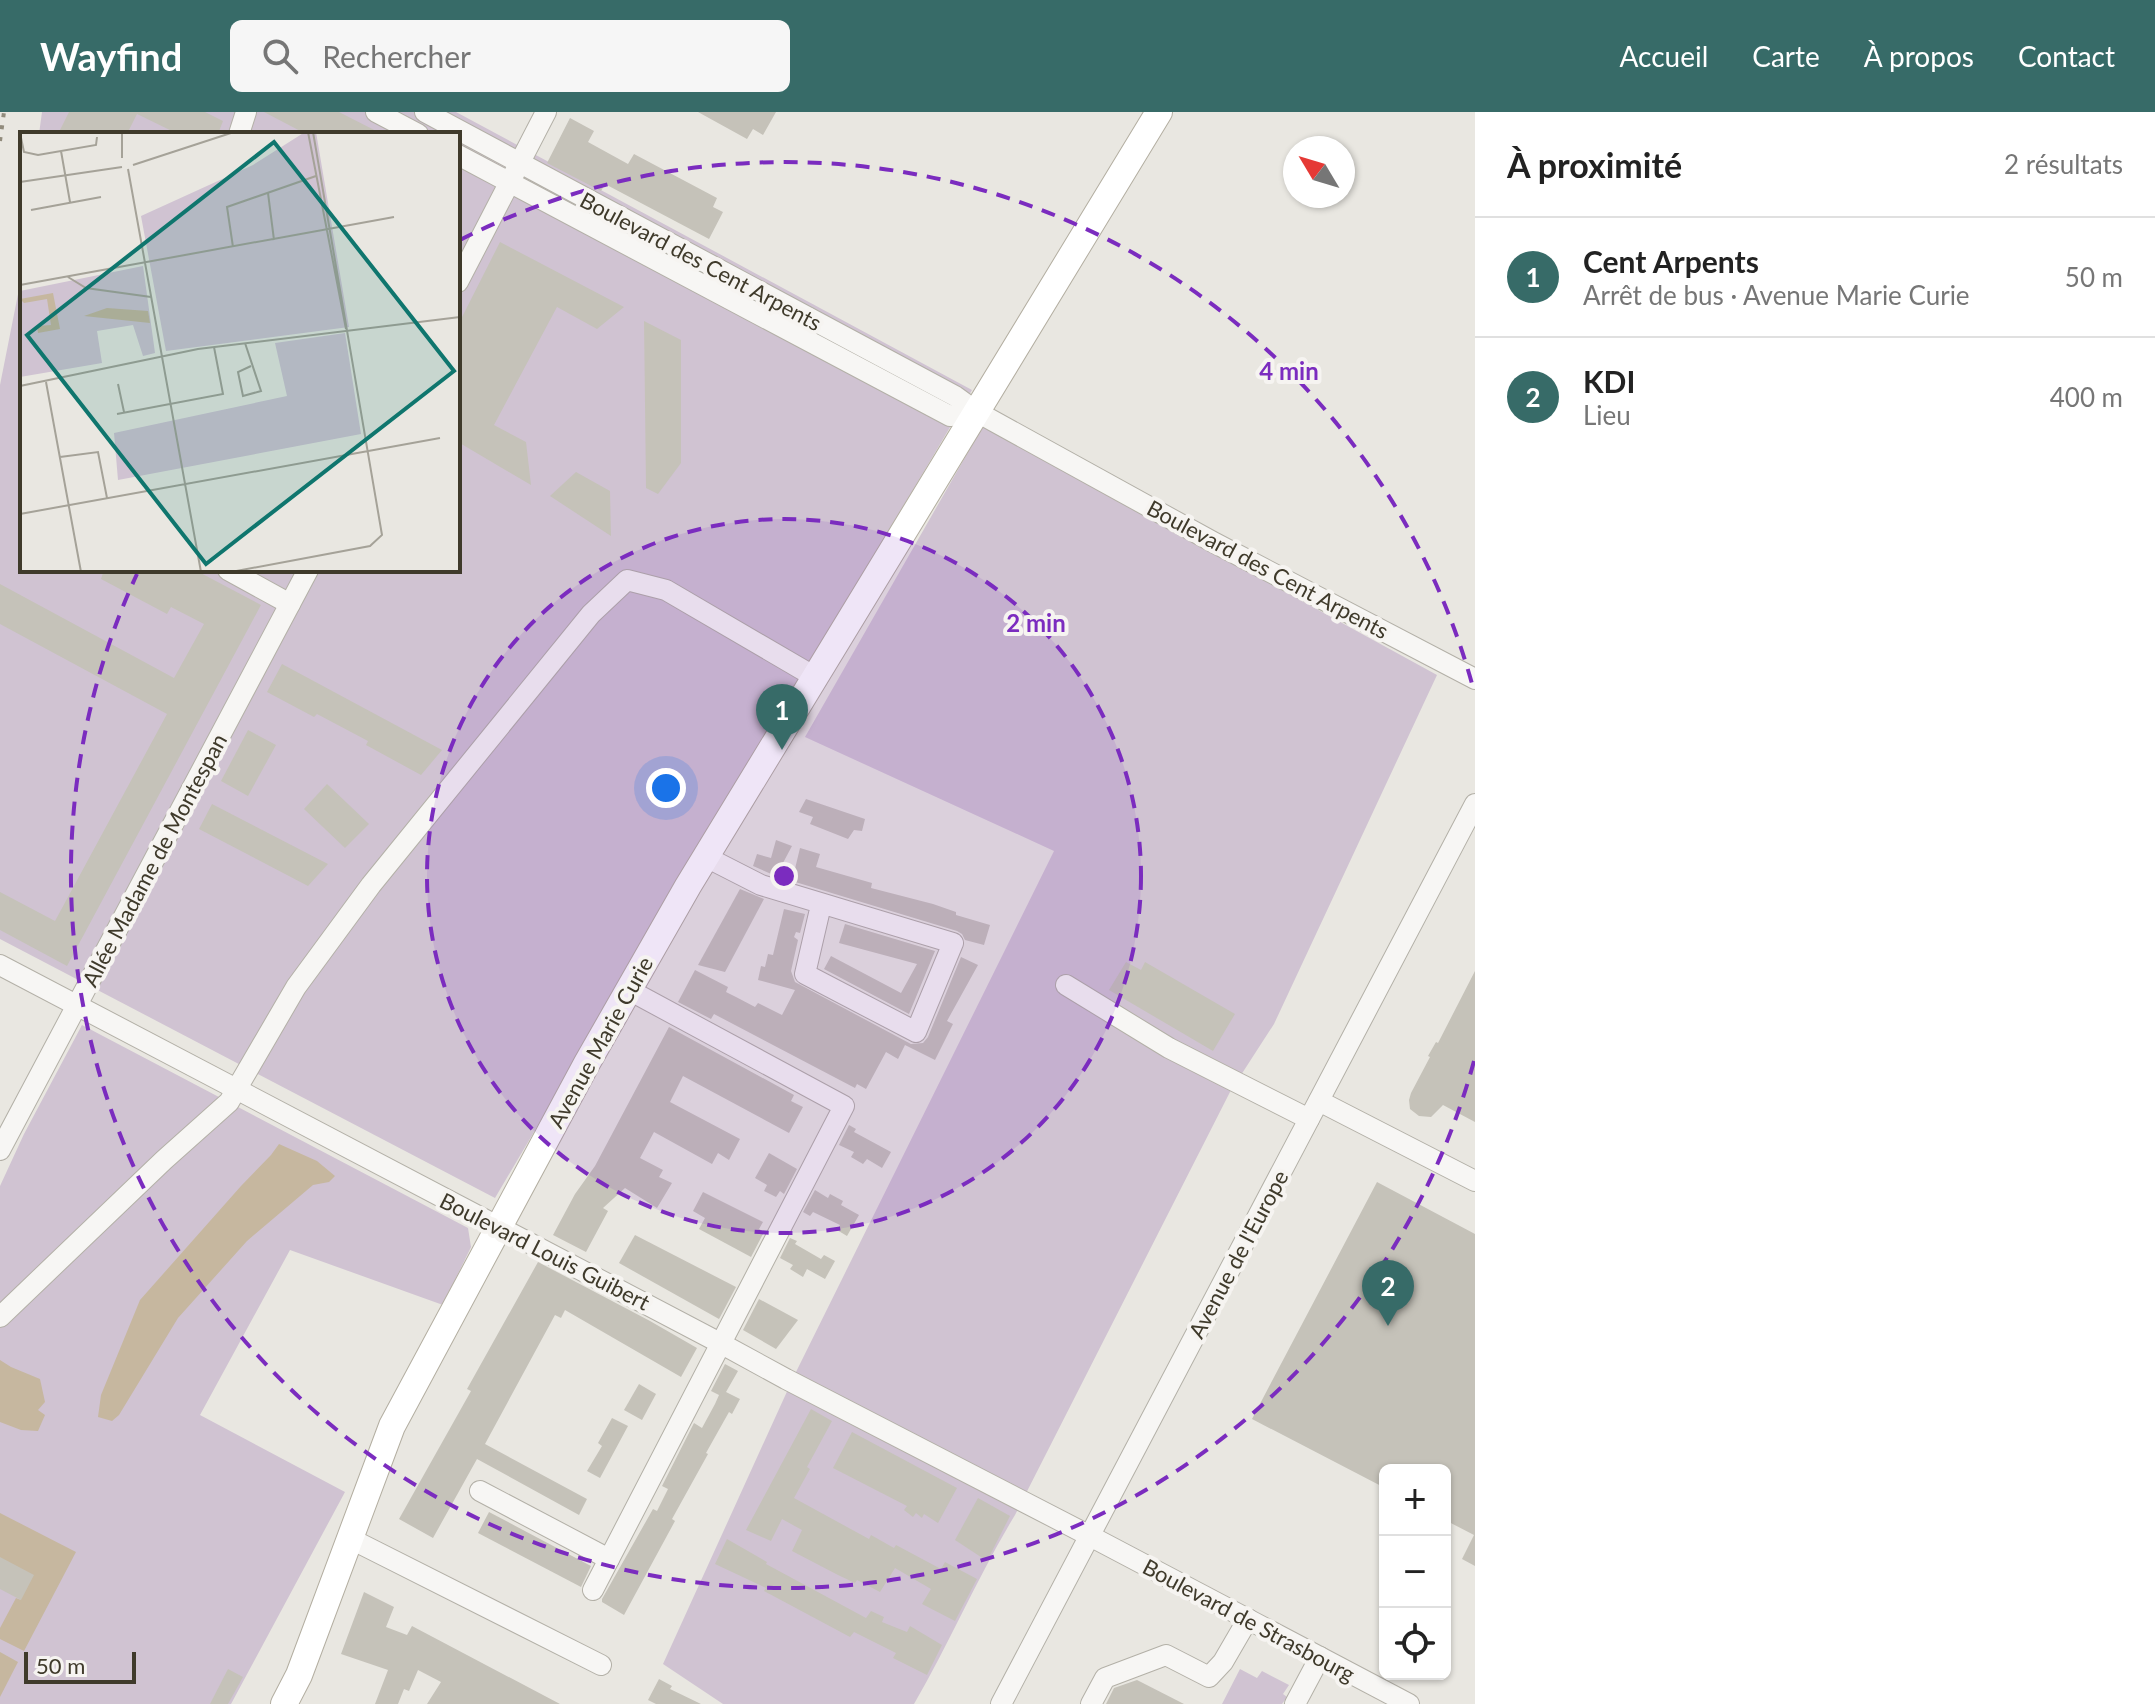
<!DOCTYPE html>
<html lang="fr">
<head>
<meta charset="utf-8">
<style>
	:root { --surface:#fff; --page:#f6f6f6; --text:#222; --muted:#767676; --line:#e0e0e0; --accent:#376b68 }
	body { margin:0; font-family:Lato,sans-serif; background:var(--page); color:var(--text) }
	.controls { position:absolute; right:24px; bottom:24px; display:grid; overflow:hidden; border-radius:12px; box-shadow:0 2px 6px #0004 }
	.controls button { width:72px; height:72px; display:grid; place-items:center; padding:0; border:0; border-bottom:2px solid var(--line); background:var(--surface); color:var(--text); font:40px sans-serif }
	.compass { position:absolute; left:1283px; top:24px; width:72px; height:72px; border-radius:50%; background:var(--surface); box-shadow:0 2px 6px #0004; rotate:308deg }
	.scale { position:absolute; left:24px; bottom:20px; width:112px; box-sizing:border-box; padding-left:8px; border:4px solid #3f3a2b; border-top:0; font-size:22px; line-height:28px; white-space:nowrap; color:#3f3a2b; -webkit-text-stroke:6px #f6f4f1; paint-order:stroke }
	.you { position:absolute; left:666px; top:676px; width:28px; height:28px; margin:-20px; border:6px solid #fff; border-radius:50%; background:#1a73e8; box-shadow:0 0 0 12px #1a73e833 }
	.badge { display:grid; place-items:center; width:52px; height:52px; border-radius:50%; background:var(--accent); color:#fff; font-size:26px; font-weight:700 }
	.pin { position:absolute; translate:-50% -66px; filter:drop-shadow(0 2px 4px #0008) }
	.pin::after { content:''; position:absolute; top:42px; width:28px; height:24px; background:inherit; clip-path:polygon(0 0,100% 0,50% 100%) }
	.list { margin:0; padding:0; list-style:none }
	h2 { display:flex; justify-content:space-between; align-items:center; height:104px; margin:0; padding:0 32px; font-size:34px }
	h2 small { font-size:26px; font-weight:400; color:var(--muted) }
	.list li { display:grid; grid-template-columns:52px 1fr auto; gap:24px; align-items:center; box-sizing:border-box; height:120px; padding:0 32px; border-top:2px solid var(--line) }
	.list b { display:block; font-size:30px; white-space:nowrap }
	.list p { margin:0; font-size:26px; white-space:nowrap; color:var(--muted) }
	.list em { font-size:26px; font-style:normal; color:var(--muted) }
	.icon { flex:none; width:44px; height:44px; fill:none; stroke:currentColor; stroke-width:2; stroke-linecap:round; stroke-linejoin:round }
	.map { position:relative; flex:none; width:1475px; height:1592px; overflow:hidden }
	header { display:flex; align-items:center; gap:48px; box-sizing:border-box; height:112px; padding:0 40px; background:var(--accent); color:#fff }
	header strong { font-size:38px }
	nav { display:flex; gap:44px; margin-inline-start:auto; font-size:28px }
	.search { width:560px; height:72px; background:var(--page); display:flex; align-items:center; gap:20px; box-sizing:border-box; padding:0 28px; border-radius:12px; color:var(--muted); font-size:30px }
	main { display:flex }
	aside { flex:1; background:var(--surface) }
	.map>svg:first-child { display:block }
	.green { fill:#d0c3d2 }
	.water { fill:#c6b79f }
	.building { fill:#c5c2b9 }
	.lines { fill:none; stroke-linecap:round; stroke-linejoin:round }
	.minor-casing { stroke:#b3b0a7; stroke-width:22 }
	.major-casing { stroke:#b3aea1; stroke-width:28 }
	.minor { stroke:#f7f6f4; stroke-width:20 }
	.major { stroke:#fff; stroke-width:26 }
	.rail { stroke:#918b7c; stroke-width:4; stroke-dasharray:4 8; stroke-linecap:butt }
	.ring { fill:none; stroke:#7b2cbf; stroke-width:4; stroke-dasharray:14 10 }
	.labels { text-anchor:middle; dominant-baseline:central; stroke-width:8; stroke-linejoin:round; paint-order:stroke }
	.street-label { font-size:22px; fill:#3f3a2b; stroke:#f6f4f1 }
	.inset-road { fill:none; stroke:#a5a298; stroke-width:2 }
	.view { fill:#0f766e; fill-opacity:0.15; stroke:#0f766e; stroke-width:4 }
	.inset-edge { fill:none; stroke:#3f3a2b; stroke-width:4 }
	.centre { fill:#7b2cbf; stroke:#f6f4f1; stroke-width:4 }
	.ring-label { font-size:24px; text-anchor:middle; font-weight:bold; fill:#7b2cbf; stroke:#f6f4f1; stroke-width:8; stroke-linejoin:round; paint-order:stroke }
</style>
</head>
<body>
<header>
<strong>Wayfind</strong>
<div class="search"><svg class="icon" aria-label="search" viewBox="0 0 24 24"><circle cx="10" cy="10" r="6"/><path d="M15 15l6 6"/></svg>Rechercher</div>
<nav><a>Accueil</a><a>Carte</a><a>À propos</a><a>Contact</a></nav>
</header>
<main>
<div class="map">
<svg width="1475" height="1592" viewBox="0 0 1475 1592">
	<rect width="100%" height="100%" fill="#e9e7e1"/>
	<g class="green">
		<path d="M42 0H456L972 278 495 1086 0 827V273L22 162V458H458V22H39Z"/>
		<path d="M983 314 1437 563 1274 912 1230 980 1015 1403C978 1464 950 1530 914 1592H723L663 1552 795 1262 1054 739 805 625Z"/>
		<path d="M82 913 468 1116 471 1135 443 1193 290 1138 200 1303 345 1380 231 1592H0V1074L24 1022Z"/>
		<path d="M1240 1557 1257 1566 1262 1559 1289 1573 1283 1582 1287 1585 1282 1592H1222Z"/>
	</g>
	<g class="water">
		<path d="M279 1032 317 1049 335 1064 329 1070 313 1073 247 1129 178 1206 119 1303 112 1309 98 1305 101 1283 140 1188 241 1074 271 1043Z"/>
		<path d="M0 1248 11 1255 40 1267 45 1290 38 1298 45 1303 38 1319 21 1318 0 1310Z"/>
		<path d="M0 1401 76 1440 24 1539 0 1527V1516L16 1486 21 1488 0 1451Z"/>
		<path d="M0 1540 18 1550 0 1585Z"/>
	</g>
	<g class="building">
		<path d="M69 0H205L223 9 218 22H178L137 2 127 22H69L60 18Z"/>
		<path d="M264 0H339L382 22H306Z"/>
		<path d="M698 0H776L763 23 753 17 747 27Z"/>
		<path d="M570 6 594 19 588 30 628 52 634 42 717 86 713 95 723 100 709 127 605 72 601 79 547 51Z"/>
		<path d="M500 130 624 195 597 217 557 195 494 313 526 330 531 373 458 330V213Z"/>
		<path d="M644 209 681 228V351L658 382 646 376Z"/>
		<path d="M576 360 610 379 611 424 550 384Z"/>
		<path d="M104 458H195L261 493 67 854 0 818V780L55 809 167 602 0 512V472L174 566 204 512 171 495 167 502 101 467Z"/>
		<path d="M282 552 442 638 421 663 366 633 368 629 317 602 314 605 267 580Z"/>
		<path d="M248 618 276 633 248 684 221 669Z"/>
		<path d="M327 672 369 712 345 736 304 697Z"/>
		<path d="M806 687 865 707 862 719 854 718 848 727 810 712 813 705 799 700Z"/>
		<path d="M212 692 328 752 308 774 199 717Z"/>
		<path d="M776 728 792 734 776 764 753 754 757 742 771 746Z"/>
		<path d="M800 736 820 742 816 755 872 771 871 776 933 792 956 800V803L990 813 984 833 965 828 962 822 957 819 792 769Z"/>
		<path d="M740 777 764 787 725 860 698 853Z"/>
		<path d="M784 797 805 802 800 821 796 820 794 825 798 828 791 859 795 870 911 932 923 931 928 925 961 845 978 853 947 909 953 912 935 948 905 933 898 947 886 940 866 977 857 972 855 976 714 902 711 907 678 890 695 858 728 875 726 880 736 885 755 895 758 891 782 903 795 878 758 868 761 854 765 855 768 842 773 843Z"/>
		<path d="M845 812 935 839 909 902 824 857 831 844 901 881 917 852 839 831Z"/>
		<path d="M1126 850 1141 858 1145 850 1235 902 1213 939 1109 878Z"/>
		<path d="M1475 859V1010L1443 993 1431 1005 1419 1004 1410 997 1409 988 1411 981 1430 945 1428 944 1436 930 1438 931Z"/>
		<path d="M669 915 794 983 791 989 803 995 789 1021 683 964 670 990 740 1027 729 1048 718 1041 712 1052 654 1020 640 1046 663 1058 659 1065 672 1071 657 1096 625 1076 603 1096 608 1099 586 1140 553 1123 575 1082 595 1054Z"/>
		<path d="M849 1013 856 1017 854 1020 891 1040 882 1056 867 1047 863 1052 851 1045 854 1040 839 1033Z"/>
		<path d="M769 1041 797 1057 784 1082 780 1079 776 1085 764 1079 767 1073 755 1066Z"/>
		<path d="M1377 1070 1475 1122V1454L1462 1447 1474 1423 1445 1408V1358H1385V1376L1252 1307Z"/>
		<path d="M815 1078 828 1086 830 1082 843 1089 841 1093 859 1103 847 1124 837 1118 840 1113 813 1100 810 1104 803 1100Z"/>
		<path d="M703 1080 763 1110 759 1117 764 1120 751 1145 699 1117 705 1106 693 1099Z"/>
		<path d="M635 1123 736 1175 719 1207 619 1151Z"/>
		<path d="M790 1126 797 1129 795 1132 821 1147 824 1143 835 1149 825 1167 807 1157 803 1165 790 1157 793 1153 780 1146Z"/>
		<path d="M538 1150 650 1209 697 1236 681 1265 565 1198 561 1206 555 1203 485 1332 587 1387 579 1403 477 1347 433 1426 399 1407 471 1279 467 1277Z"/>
		<path d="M759 1187 798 1208 776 1237 743 1218Z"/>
		<path d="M725 1252 738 1259 726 1280 740 1287 732 1302 729 1300 706 1341 708 1342 672 1407 675 1409 624 1503 602 1490V1487L653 1397 657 1399 668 1377 662 1374 694 1311 702 1316 715 1292 719 1283 711 1279Z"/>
		<path d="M639 1272 656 1282 642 1308 624 1298Z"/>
		<path d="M811 1297 832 1309 807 1355 810 1357 794 1386 869 1427 871 1423 894 1436 896 1433 941 1457 945 1450 977 1467 955 1509 922 1492 931 1477 895 1456 880 1480 857 1468 855 1471 838 1463 792 1439 802 1418 782 1407 771 1429 746 1418Z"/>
		<path d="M612 1306 628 1314 600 1366 587 1359 602 1334 598 1331Z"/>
		<path d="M852 1320 957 1376 938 1411 924 1402 922 1406 916 1401 913 1405 904 1398 907 1394 833 1356Z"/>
		<path d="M978 1386 1010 1404 987 1449 955 1428Z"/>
		<path d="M489 1400 591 1454 581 1475 478 1421Z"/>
		<path d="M727 1427 767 1450 766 1452 866 1506 871 1499 884 1505 882 1510 907 1520 910 1514 942 1533 927 1563 893 1546 896 1541 854 1520 850 1525 764 1479 766 1476 715 1452Z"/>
		<path d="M0 1445 34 1463 21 1488 0 1477Z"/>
		<path d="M364 1480 394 1495 386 1515 407 1523 412 1514 560 1592H427L441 1570 418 1558 409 1579 404 1577 398 1592H375L388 1558 341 1542Z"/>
		<path d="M228 1557 243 1565 228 1592H210Z"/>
		<path d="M659 1567 672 1574 670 1577 701 1592H656L648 1588Z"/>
		<path d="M1137 1568 1184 1592H1106L1114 1576Z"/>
	</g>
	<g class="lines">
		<g class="minor-casing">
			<g id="minor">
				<path d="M376 0 418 22"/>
				<path d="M425 0 955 284 977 300 1213 430 1475 567"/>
				<path d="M239 22 246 0"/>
				<path d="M458 43 950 304 977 300"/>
				<path d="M458 170 546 0"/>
				<path d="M228 458 290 492"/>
				<path d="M706 745 761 773 953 831 916 920 805 862 821 793"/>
				<path d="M0 853 720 1231 786 1267 1090 1424 1409 1592"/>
				<path d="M1066 873 1169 936 1309 1007"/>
				<path d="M1319 989 1475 1069"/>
				<path d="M0 1038 308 458"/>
				<path d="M0 1205 164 1048 229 990 296 875 371 773 591 502 627 468 666 478 815 565"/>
				<path d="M480 1379 609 1447"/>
				<path d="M351 1427 601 1553"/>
				<path d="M593 1478 844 994 629 878"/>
				<path d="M1001 1592 1475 692"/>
				<path d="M1091 1592 1105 1566 1166 1543 1209 1565 1223 1550 1248 1507"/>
				<path d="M1295 1592 1320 1545"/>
			</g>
		</g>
		<g class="major-casing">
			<path id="major" d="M284 1592 299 1563 392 1314 587 951 688 774 1159 0"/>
		</g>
		<use href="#minor" class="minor"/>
		<use href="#major" class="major"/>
		<path class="rail" d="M0 29 4 0"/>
	</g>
	<circle cx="784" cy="764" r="357" fill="#7b2cbf" fill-opacity=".12"/>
	<g class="ring">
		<circle cx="784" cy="764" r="357"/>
		<path d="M1474 949A714 714 0 1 1 137 462M460 128A714 714 0 0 1 1474 579"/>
	</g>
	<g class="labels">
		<g class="street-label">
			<text transform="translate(701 149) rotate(28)">Boulevard des Cent Arpents</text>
			<text transform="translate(1268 457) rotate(28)">Boulevard des Cent Arpents</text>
			<text transform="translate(154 748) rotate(-62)">Allée Madame de Montespan</text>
			<text transform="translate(600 930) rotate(-61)">Avenue Marie Curie</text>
			<text transform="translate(545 1139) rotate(27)">Boulevard Louis Guibert</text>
			<text transform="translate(1238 1142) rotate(-62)">Avenue de l'Europe</text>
			<text transform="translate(1249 1508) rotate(28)">Boulevard de Strasbourg</text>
		</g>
	</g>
	<g transform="translate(20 20)">
		<rect width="440" height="440" fill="#e9e7e1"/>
		<path d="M285 0H296L329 195 146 219 121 84 233 33ZM123 134 135 221 123 224 113 193 77 199 82 231 0 245V159ZM325 201 341 302 98 348 94 301 267 264 255 211Z" fill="#d0c3d2"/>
		<path d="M33 161 40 197 18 201 17 194 31 193 27 167 4 171 0 167ZM87 176 128 179 130 191 64 184Z" fill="#c6b79f"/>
		<path class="inset-road" d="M102 0V26M288 0 326 197M0 1 4 20 18 23 76 13 77 5M41 19 50 70M113 33 214 0M108 37 181 440M0 50 102 35M248 61 254 108M11 78 81 65M213 115 207 75 296 44M48 145 66 156 131 165M0 153 374 85M225 211 241 259 223 264 218 240 231 234M26 250 61 440M98 252 104 280M0 254 178 217 440 185M97 282 203 262 194 215M40 325 78 320 87 366M0 382 420 306M211 440 350 414 362 403 293 0"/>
		<path class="view" d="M254 10 434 239 186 432 7 203Z"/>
		<rect width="440" height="440" class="inset-edge"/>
	</g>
	<circle cx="784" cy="764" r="12" class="centre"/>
	<g class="ring-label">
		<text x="1289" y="268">4 min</text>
		<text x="1036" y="520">2 min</text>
	</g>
</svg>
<div class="controls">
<button>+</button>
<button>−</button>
<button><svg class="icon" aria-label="locate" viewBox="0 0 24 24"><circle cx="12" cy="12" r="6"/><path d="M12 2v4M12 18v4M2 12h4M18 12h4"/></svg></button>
</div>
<svg class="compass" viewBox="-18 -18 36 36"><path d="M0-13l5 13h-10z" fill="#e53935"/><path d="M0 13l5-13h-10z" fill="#767676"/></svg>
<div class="scale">50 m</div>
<div class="you"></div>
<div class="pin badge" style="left:782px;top:638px">1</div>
<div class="pin badge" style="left:1388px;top:1214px">2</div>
</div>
<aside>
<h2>À proximité<small>2 résultats</small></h2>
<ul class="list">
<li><span class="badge">1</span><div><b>Cent Arpents</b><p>Arrêt de bus · Avenue Marie Curie</p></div><em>50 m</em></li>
<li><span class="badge">2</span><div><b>KDI</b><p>Lieu</p></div><em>400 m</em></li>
</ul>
</aside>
</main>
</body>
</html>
